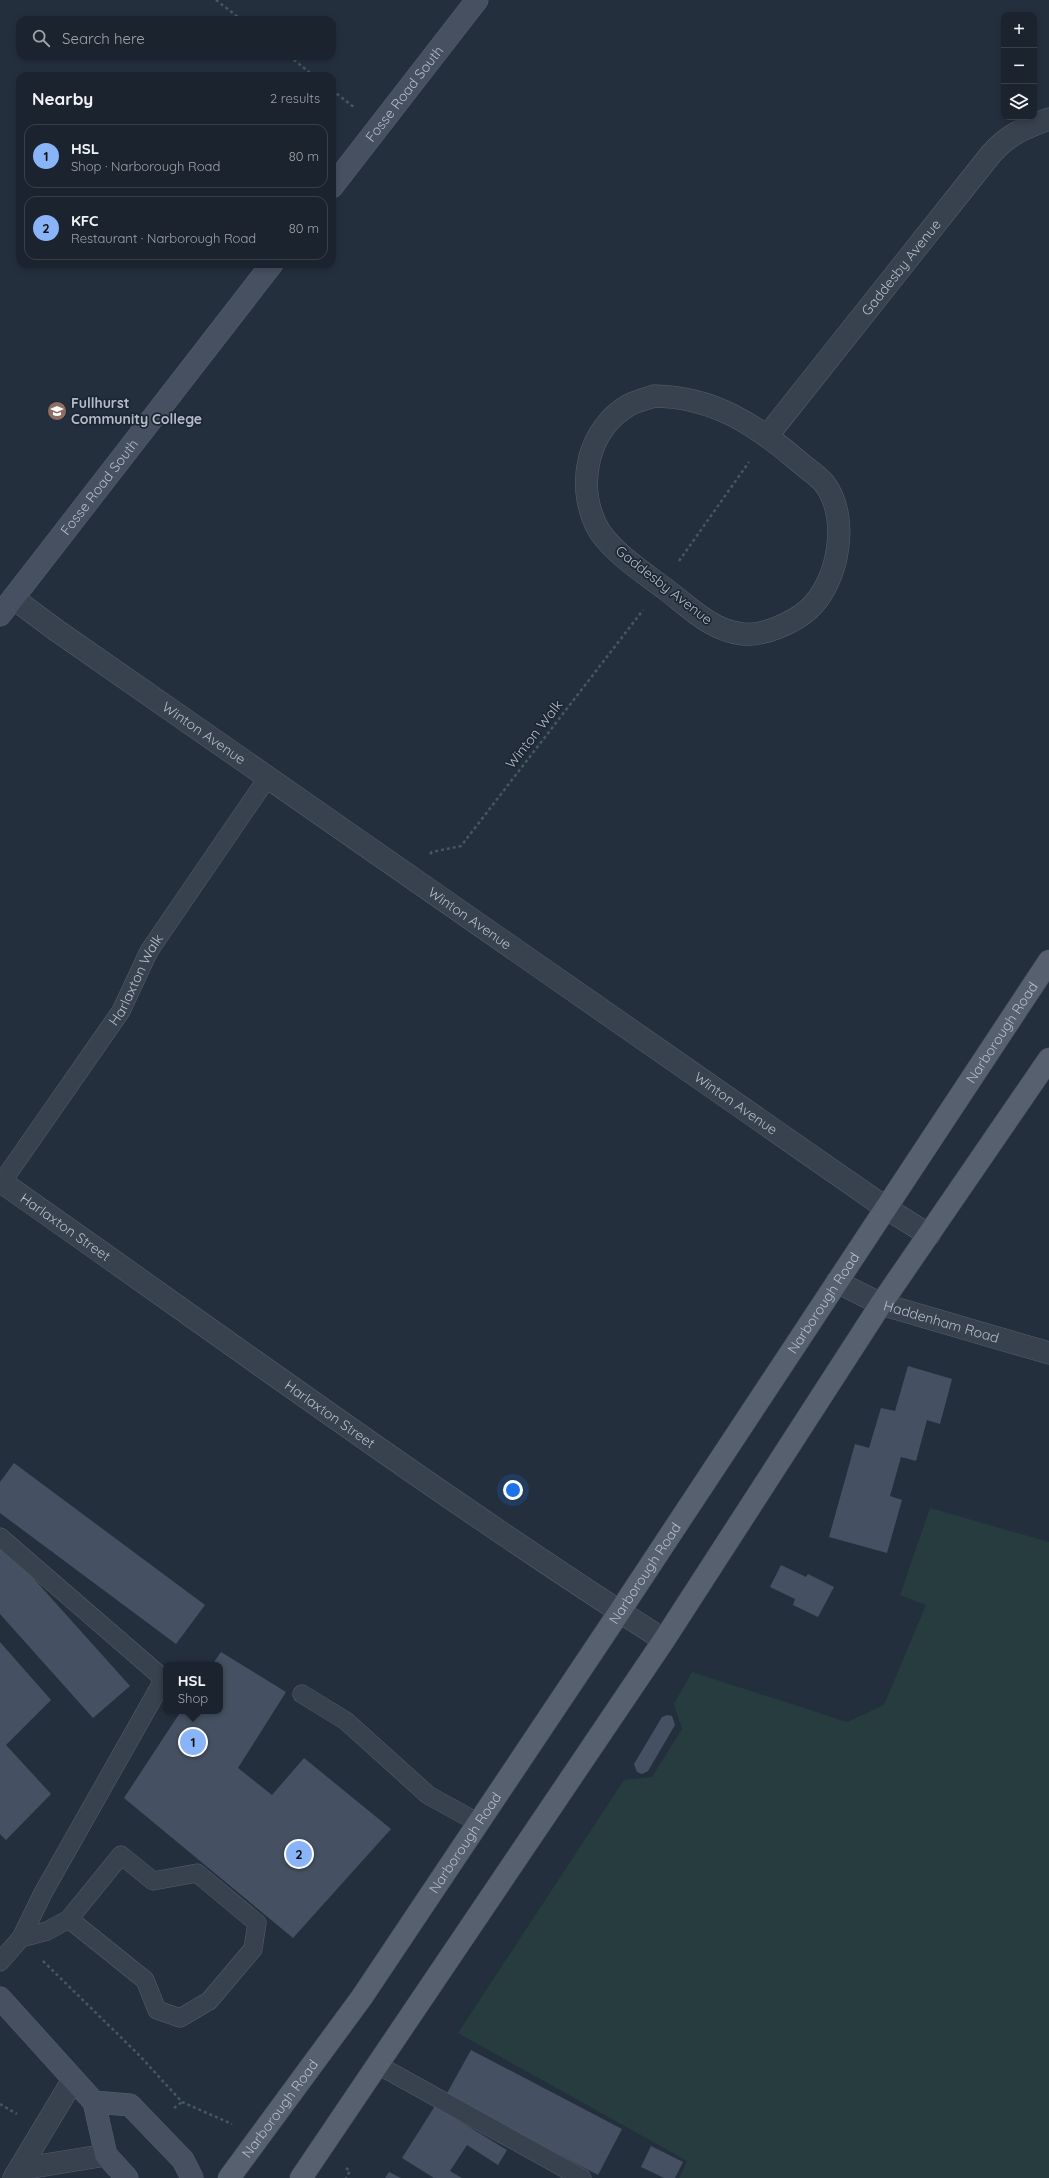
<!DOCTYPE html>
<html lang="en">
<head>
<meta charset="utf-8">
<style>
	:root { --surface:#1b232e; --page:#242b36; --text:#f1f3f6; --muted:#a0a4aa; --line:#39404a; --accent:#8ab4f8 }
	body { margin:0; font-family:Quicksand,sans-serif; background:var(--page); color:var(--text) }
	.controls { position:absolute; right:12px; top:12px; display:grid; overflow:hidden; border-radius:8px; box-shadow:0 2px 6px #0003 }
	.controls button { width:36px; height:36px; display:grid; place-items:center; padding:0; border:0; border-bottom:1px solid var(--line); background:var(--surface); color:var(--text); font:20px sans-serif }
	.you { position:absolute; left:513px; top:1490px; width:14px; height:14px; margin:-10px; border:3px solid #fff; border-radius:50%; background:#1a73e8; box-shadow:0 0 0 6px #1a73e833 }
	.badge { display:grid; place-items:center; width:26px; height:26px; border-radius:50%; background:var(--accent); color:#111; font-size:13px; font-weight:700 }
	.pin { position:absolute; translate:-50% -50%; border:2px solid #fff; box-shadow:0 1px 4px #0006 }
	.popup { position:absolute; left:163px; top:1662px; width:60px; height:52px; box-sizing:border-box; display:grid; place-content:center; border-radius:8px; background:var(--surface); filter:drop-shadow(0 1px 3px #0005); font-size:13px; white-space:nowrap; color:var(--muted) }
	.popup b { font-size:15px; color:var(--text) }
	.popup::after { content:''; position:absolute; left:50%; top:100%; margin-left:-8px; border:8px solid transparent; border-top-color:var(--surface) }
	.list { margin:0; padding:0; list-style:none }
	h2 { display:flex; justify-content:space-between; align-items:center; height:52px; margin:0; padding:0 16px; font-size:17px }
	h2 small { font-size:13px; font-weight:400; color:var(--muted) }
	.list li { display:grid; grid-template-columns:26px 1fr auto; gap:12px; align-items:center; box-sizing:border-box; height:64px; margin:0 8px 8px; padding:0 8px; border:1px solid var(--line); border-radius:12px }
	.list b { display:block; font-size:15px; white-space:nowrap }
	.list p { margin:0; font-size:13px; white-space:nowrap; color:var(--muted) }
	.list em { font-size:13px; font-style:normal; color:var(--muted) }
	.icon { flex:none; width:22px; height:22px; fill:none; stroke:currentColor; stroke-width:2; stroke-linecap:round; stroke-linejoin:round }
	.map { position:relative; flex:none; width:1049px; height:2178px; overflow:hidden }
	.search { position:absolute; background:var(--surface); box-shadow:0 2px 6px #0003; left:16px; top:16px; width:320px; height:44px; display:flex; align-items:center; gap:10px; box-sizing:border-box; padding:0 14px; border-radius:12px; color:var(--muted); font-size:15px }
	.panel { position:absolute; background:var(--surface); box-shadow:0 2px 6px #0003; left:16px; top:72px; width:320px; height:196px; border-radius:12px }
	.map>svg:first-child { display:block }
	.green { fill:#263c3f }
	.building { fill:#455162 }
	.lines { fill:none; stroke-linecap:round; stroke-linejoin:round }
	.lane-casing { stroke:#565f6c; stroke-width:19 }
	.street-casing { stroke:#565f6c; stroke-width:23 }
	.secondary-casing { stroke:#565f6c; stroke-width:23 }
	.primary-casing { stroke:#414a57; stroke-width:23 }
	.path { stroke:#44595c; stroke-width:2.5; stroke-dasharray:3 3; stroke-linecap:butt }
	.lane { stroke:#38414e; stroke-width:18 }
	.street { stroke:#38414e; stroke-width:22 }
	.secondary { stroke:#465061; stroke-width:22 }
	.primary { stroke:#56606e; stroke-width:22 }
	.labels { text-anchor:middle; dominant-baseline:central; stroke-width:3.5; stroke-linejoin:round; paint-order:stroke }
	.street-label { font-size:14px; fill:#b4bcc9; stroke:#1d2633 }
	.poi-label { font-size:14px; font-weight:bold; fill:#b4bcc9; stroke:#1d2633; text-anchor:start }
</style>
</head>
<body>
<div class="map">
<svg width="1049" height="2178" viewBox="0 0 1049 2178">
	<rect width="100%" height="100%" fill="#242f3e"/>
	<path class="green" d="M930 1508 1049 1542V2178H679L687 2161 458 2033 624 1780 652 1777 682 1729 674 1704 692 1672 847 1722 884 1705 926 1605 900 1595Z"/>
	<g class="building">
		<path d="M908 1366 952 1379 940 1424 927 1420 916 1461 901 1457 890 1496 902 1500 887 1553 829 1537 855 1444 869 1448 881 1408 895 1411Z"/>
		<path d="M14 1463 205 1605 176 1644 0 1513V1482Z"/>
		<path d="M0 1541 130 1686 93 1718 0 1614Z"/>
		<path d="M781 1565 806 1577 808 1574 834 1587 818 1617 793 1605 795 1599 770 1587Z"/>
		<path d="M0 1642 51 1700 6 1745 51 1794 6 1840 0 1834Z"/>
		<path d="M221 1652 286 1692 238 1768 272 1795 304 1758 391 1829 293 1938 124 1798 181 1711H220V1665H212Z"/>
		<path d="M667 1715 672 1716 675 1725 648 1771 642 1774 637 1772 634 1764 662 1717Z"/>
		<path d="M471 2050 622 2129 598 2175 446 2095Z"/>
		<path d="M435 2106 507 2150 498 2165 467 2145 450 2171 462 2178H434L402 2158Z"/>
		<path d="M651 2146 683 2162 675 2178H664L641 2167Z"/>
		<path d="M389 2172 401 2178H385Z"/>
	</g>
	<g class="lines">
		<g class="lane-casing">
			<g id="lane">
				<path id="s1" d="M2 1182 121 1011 149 951 268 777"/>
				<path d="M0 1537 164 1679 43 1893 21 1938"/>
				<path d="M302 1694 346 1721 428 1795 477 1822"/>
				<path d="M0 1962 21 1938 47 1931 69 1919 121 1855 153 1881 197 1873 257 1923 253 1949 209 2001 180 2018 157 2010 145 1980 69 1919"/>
				<path d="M378 2065 582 2178"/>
			</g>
		</g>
		<g class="street-casing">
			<g id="street">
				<path d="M654 396C713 397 755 424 798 461 806 468 817 475 824 483 839 502 841 530 837 552 834 572 824 595 809 609 793 623 764 636 743 634 713 631 691 609 668 591 647 575 608 550 596 525 576 483 588 429 629 405 636 401 646 399 654 396Z"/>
				<path id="s2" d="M768 435 991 154C1009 134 1024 128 1049 119"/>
				<path id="s3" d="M13 598 56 630 886 1208 929 1235"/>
				<path id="s4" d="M0 1181C220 1335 437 1495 664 1640"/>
				<path id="s5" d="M837 1282 881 1304 1049 1353"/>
				<path d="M20 2169 106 2155"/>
				<path d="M14 2178 73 2080"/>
			</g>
		</g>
		<g class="secondary-casing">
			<g id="secondary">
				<path id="s6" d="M332 187 477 0"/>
				<path id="s7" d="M0 615 272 264"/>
				<path d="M0 1998 94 2102 106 2155 127 2178"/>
				<path d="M94 2102 130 2105 183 2160 192 2178"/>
			</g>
		</g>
		<g class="primary-casing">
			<g id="primary">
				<path id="s8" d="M229 2178 362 1997 620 1611 1049 961"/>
				<path d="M301 2178 664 1640 881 1304 1049 1059"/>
			</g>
		</g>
		<g class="path">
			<path d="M216 0 242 20"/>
			<path d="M289 56 314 76"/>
			<path d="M332 90 355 108"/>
			<path d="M679 561 749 462"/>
			<path d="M430 854 432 852 461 846 643 610"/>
			<path d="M43 1961 139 2055 182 2102 232 2124"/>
			<path d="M0 2104 17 2114"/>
			<path d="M174 2108 182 2102"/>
			<path d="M346 2168 350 2171 346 2178"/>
		</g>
		<use href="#lane" class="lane"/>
		<use href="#street" class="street"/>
		<use href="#secondary" class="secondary"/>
		<use href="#primary" class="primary"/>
	</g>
	<defs>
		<g id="school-disc" transform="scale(1)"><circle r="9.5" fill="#8d6e63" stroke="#1d2633"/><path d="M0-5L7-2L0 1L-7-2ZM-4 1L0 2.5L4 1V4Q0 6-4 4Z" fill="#fff"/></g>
	</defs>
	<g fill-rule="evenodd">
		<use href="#school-disc" x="57" y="411"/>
	</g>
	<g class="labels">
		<g class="street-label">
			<text stroke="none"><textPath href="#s6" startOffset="118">Fosse Road South</textPath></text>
			<text stroke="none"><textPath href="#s2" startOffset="214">Gaddesby Avenue</textPath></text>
			<text stroke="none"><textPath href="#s7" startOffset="162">Fosse Road South</textPath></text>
			<text transform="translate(664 585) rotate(38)">Gaddesby Avenue</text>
			<text stroke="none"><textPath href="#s3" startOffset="234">Winton Avenue</textPath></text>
			<text transform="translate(534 734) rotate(-52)">Winton Walk</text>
			<text stroke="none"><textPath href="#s3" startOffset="558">Winton Avenue</textPath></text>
			<text stroke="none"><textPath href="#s1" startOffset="243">Harlaxton Walk</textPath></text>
			<text stroke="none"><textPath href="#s8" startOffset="1382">Narborough Road</textPath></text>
			<text stroke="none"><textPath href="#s3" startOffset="882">Winton Avenue</textPath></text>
			<text stroke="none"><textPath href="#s4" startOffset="80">Harlaxton Street</textPath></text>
			<text stroke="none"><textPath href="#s8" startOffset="1058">Narborough Road</textPath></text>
			<text stroke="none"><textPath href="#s5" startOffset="112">Haddenham Road</textPath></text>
			<text stroke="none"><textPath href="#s4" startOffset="404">Harlaxton Street</textPath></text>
			<text stroke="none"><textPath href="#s8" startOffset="734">Narborough Road</textPath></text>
			<text stroke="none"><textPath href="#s8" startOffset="410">Narborough Road</textPath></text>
			<text stroke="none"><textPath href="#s8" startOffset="86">Narborough Road</textPath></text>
		</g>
		<g class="poi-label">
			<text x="71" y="403">Fullhurst<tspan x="71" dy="16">Community College</tspan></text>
		</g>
	</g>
</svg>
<div class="controls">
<button>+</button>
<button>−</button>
<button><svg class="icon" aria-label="layers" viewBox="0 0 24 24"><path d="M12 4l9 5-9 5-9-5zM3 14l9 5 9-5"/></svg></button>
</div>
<div class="you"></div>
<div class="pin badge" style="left:193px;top:1742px">1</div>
<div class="popup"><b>HSL</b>Shop</div>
<div class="pin badge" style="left:299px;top:1854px">2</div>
<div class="search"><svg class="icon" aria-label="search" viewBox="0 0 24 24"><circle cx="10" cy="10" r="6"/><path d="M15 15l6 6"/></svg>Search here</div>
<section class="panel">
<h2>Nearby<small>2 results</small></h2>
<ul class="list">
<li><span class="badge">1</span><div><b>HSL</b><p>Shop · Narborough Road</p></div><em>80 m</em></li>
<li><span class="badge">2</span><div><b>KFC</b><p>Restaurant · Narborough Road</p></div><em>80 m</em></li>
</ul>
</section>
</div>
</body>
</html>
